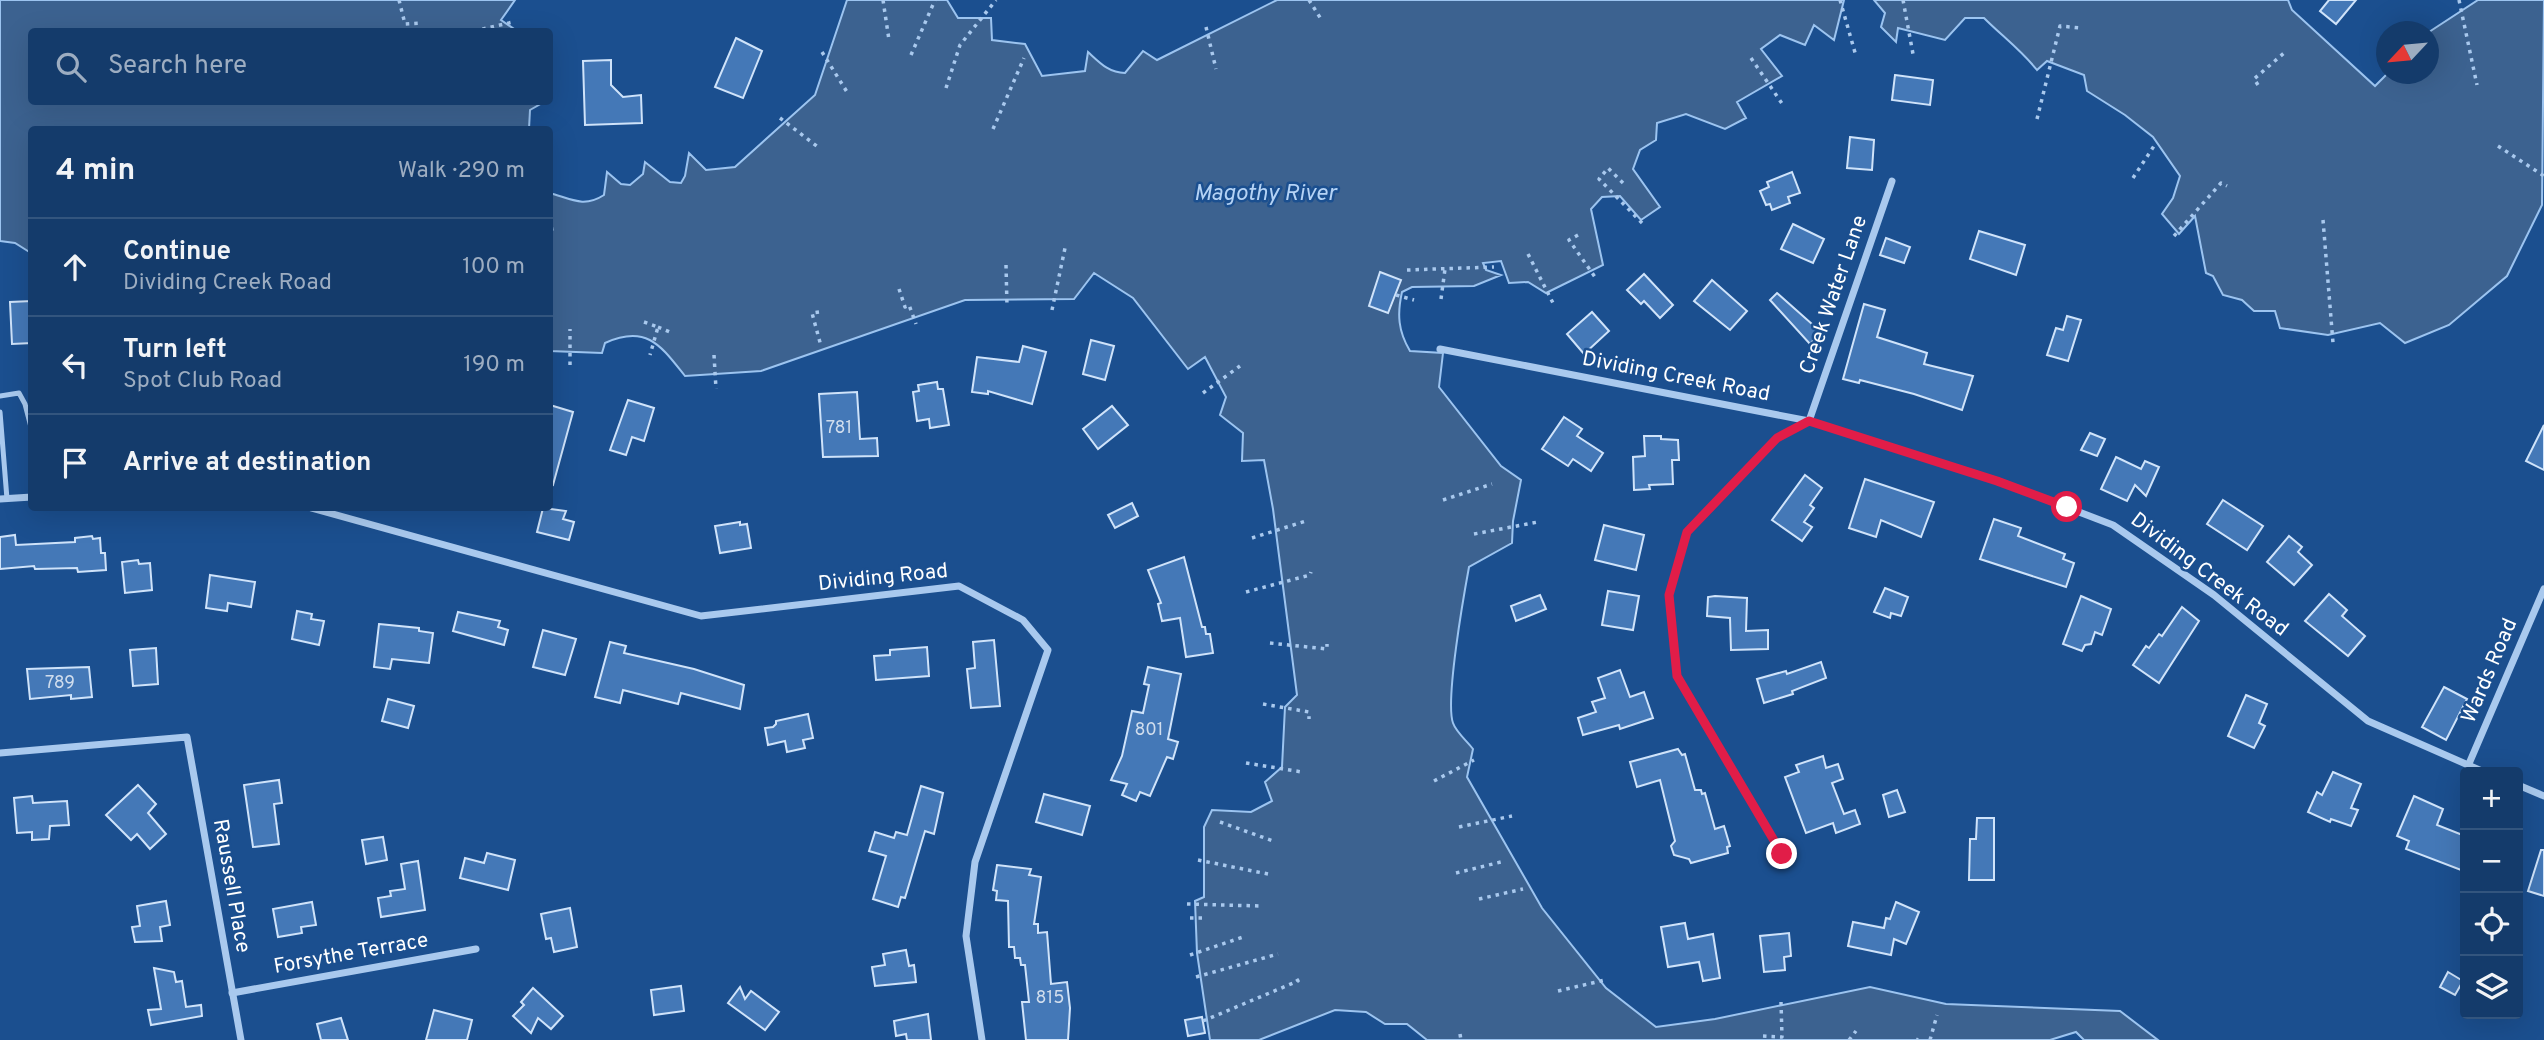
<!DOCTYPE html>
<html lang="en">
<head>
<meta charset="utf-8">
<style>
	:root { --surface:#143b6b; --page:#1d4271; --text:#f1f3f6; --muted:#9dadc1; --line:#33557e }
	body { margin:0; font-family:Overpass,sans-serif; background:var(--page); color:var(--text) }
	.controls { position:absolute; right:21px; bottom:21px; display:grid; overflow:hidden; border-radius:7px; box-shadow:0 7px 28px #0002 }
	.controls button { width:63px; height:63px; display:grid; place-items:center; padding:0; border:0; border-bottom:2px solid var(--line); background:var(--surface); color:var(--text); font:35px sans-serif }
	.compass { position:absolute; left:2376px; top:21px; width:63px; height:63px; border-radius:50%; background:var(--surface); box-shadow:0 7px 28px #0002; rotate:244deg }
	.stop { position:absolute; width:21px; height:21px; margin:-16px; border:5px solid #e11d48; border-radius:50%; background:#fff }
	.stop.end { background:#e11d48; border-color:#fff; box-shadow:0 2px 7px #0008 }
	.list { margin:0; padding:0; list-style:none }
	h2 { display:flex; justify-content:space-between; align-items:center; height:91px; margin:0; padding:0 28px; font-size:30px }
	h2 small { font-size:23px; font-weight:400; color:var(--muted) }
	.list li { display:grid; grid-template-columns:46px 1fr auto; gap:21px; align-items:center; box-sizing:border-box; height:98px; padding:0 28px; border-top:2px solid var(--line) }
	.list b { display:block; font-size:26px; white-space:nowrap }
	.list p { margin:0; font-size:23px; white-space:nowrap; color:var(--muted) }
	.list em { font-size:23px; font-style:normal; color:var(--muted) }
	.icon { flex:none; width:38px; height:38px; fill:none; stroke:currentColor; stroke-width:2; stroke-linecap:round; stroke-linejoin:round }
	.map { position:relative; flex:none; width:2544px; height:1040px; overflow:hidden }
	.search { position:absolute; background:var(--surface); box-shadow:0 7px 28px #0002; left:28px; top:28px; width:525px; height:77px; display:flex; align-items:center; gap:18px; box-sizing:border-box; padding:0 24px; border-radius:7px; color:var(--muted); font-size:26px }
	.panel { position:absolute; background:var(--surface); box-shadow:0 7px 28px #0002; left:28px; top:126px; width:525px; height:385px; border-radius:7px }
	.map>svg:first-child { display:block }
	.water { fill:#3c6290; stroke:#9cc4f0; stroke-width:2 }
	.building { fill:#4478b7; stroke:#cfe3fa; stroke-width:2 }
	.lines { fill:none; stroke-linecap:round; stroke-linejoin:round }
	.path { stroke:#a9c9ee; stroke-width:3.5; stroke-dasharray:3.5 5; stroke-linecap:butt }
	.service { stroke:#a9c9ee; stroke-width:5 }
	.minor { stroke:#a9c9ee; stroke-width:7 }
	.route { stroke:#e11d48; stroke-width:9 }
	.labels { text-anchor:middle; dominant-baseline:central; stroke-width:5; stroke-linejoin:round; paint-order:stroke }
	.number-label { font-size:18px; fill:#d0dded }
	.street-label { font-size:21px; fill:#fff; stroke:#1b4f8f }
	.water-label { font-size:23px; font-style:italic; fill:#b5d3f5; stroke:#1b4f8f }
</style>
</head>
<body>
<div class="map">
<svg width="2544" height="1040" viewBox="0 0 2544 1040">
	<rect width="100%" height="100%" fill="#1b4f8f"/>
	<g class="water">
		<path d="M0 0H515L501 20 517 31 32 32V102H544L530 110 529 129 32 130 31 253 15 243 0 241Z"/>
		<path d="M847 0H947L958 18H991L992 40 1025 44 1042 76 1085 71 1088 52C1100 63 1109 73 1125 73L1143 51 1157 60 1277 0H1844L1834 40 1814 25 1805 45 1780 35 1761 49 1782 76 1737 102 1746 118 1725 129 1686 114 1657 123 1656 140 1640 150 1633 169 1660 207 1641 220 1620 196 1602 197 1591 209 1603 265 1546 293 1528 282 1509 283 1501 261 1483 263 1486 270 1501 275 1474 286 1412 287 1402 292C1397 314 1398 331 1410 351L1443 353 1439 387 1501 466 1521 480 1513 521 1512 543 1469 567C1464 594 1445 701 1453 723 1456 732 1467 741 1473 749L1467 777 1542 908 1606 988 1656 1027 1715 1019 1870 987 1946 1004 2120 1011 2158 1040H2084L2076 1032 2050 1040H1427L1407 1024H1385L1366 1012 1335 1010 1259 1040H1210L1197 953 1195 901 1204 897V827L1212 810 1251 812 1272 801 1265 782 1282 767 1285 707 1297 695 1273 509 1264 460 1242 461 1243 433 1220 415 1226 397 1205 357 1188 369 1133 298 1094 273 1074 299 965 300 761 371 685 376C661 346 647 324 605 343L602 353 550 351V193C571 199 584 208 604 195L607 172 621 184 630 185 643 174 645 162 670 182 681 183 685 176 689 153 706 170 735 167 815 95Z"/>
		<path d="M1874 0H2288L2292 10 2375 86 2387 74H2428L2429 32 2478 0H2544L2542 205 2507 276 2449 325 2405 343 2380 323 2328 335 2280 328 2275 311H2254L2242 300 2223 295 2213 276 2206 273 2195 216 2179 234 2162 214 2173 198 2180 176 2153 137 2125 115 2087 91 2084 75 2047 61 2037 70C2021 50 2002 36 1984 18H1965L1945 40 1898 28 1896 42 1881 27 1885 13Z"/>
	</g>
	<g class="building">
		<path d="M2329 0H2356L2336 24 2320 11Z"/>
		<path d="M736 38 762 51 743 98 715 87Z"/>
		<path d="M611 60V85L623 97 641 95 642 123 585 125 583 61Z"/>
		<path d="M1895 75 1933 80 1930 105 1892 100Z"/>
		<path d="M1850 137 1874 140 1872 170 1847 168Z"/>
		<path d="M1792 172 1800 193 1788 197 1790 203 1772 210 1770 204 1766 205 1760 191 1769 187 1767 182Z"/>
		<path d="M1793 224 1824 239 1813 263 1781 249Z"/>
		<path d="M1979 231 2025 245 2016 275 1970 259Z"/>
		<path d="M1886 238 1910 247 1904 263 1880 255Z"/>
		<path d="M1380 272 1401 280 1388 313 1369 306Z"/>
		<path d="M1644 274 1673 305 1660 318 1644 301 1641 304 1627 290Z"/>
		<path d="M1712 280 1747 311 1730 330 1694 301Z"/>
		<path d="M1777 293 1821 332 1810 344 1770 300Z"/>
		<path d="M32 301V343L12 344 10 302Z"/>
		<path d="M1864 304 1885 310 1877 337 1927 353 1924 364 1973 376 1962 410 1914 394 1860 380 1859 383 1843 379Z"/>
		<path d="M1592 312 1609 331 1584 354 1567 334Z"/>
		<path d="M2067 316 2081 320 2068 361 2047 355 2056 328 2063 330Z"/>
		<path d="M1091 340 1114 346 1105 380 1083 374Z"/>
		<path d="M1023 346 1046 352 1032 404 988 391V394L972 392 977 357 1019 362Z"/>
		<path d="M937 382 938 389H943L949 425 930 428 929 419 917 421 913 392 919 391 918 385Z"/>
		<path d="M857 392 860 439 877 438 878 456 823 457 819 394Z"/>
		<path d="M628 400 654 408 644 441 632 437 626 455 610 450Z"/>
		<path d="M550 405 573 412 553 485 550 484Z"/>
		<path d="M1112 406 1128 425 1098 449 1083 429Z"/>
		<path d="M1564 417 1582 429 1577 436 1603 453 1591 471 1573 459 1568 466 1542 449Z"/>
		<path d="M2544 425V470L2526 461Z"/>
		<path d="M2090 433 2105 439 2097 456 2081 450Z"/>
		<path d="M1644 436H1661V439L1678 440 1679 460H1672L1673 484 1649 485 1650 489 1634 490 1633 457 1645 456Z"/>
		<path d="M2116 457 2141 469 2145 461 2159 467 2146 496 2135 485 2127 501 2101 489Z"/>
		<path d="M1805 475 1822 488 1810 505 1814 508 1804 522 1812 527 1802 541 1772 520Z"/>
		<path d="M1865 479 1934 502 1921 537 1881 520 1876 537 1849 528Z"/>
		<path d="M2223 500 2263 526 2247 550 2207 524Z"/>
		<path d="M1132 503 1138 516 1115 528 1108 515Z"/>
		<path d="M543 508 566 511 563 519 574 522 569 540 537 532Z"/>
		<path d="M1994 519 2021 528 2018 536 2065 554 2063 559 2074 563 2066 587 1980 559Z"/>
		<path d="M740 522V525L747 524 751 548 720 553 715 526Z"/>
		<path d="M1604 525 1644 535 1636 570 1595 560Z"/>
		<path d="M15 535 16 545 75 542V538L92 536 93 539 100 538 101 553H105L106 570 78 572 77 568 35 569 34 566 0 569V537Z"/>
		<path d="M2289 536 2302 547 2298 552 2312 565 2294 585 2267 562Z"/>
		<path d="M1184 557 1202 627H1205L1206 634H1210L1213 653 1186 657 1180 618 1162 621 1158 604 1161 603 1148 570Z"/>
		<path d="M138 560 139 564 150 563 152 590 125 593 122 562Z"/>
		<path d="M210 575 255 582 251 607 228 603 227 611 206 608Z"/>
		<path d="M1885 588 1908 597 1901 616 1891 613 1890 618 1874 612Z"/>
		<path d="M1608 591 1639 596 1633 630 1602 625Z"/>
		<path d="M2329 594 2347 610 2342 616 2365 636 2348 656 2305 621Z"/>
		<path d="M1540 595 1546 609 1516 621 1511 606Z"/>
		<path d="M1715 596 1747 598 1746 631 1768 630V649L1731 650 1730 618 1707 616 1708 597Z"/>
		<path d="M2081 596 2111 609 2102 635 2095 632 2091 644 2085 645 2082 651 2063 644Z"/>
		<path d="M2182 607 2199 621 2159 683 2133 665 2146 646 2149 648 2159 634 2162 636Z"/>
		<path d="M297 611 312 614 311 619 324 621 319 645 292 639Z"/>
		<path d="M458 612 500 621 498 627 508 630 504 645 453 631Z"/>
		<path d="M379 624 419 628V631L433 633 429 663 392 659 390 669 374 667Z"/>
		<path d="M543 630 576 639 565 675 533 667Z"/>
		<path d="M994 640 1000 706 971 708 967 669 975 668 973 642Z"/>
		<path d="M610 642 626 646 624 653 694 669 744 685 740 709 681 693 678 704 623 690 620 703 595 697Z"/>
		<path d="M927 647 929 676 876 680 874 656 890 655V650Z"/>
		<path d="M156 648 158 684 133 686 130 650Z"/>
		<path d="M1821 662 1826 678 1792 691 1793 694 1764 703 1757 679 1786 671 1787 674Z"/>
		<path d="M89 667 92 697 71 699V695L30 699 27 669Z"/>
		<path d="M1148 667 1181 674 1168 739 1178 742 1173 759 1167 757 1150 796 1140 792 1136 801 1122 795 1127 784 1111 780 1122 756 1132 711 1143 713 1149 685 1144 684Z"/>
		<path d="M1620 670 1630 697 1644 692 1653 718 1620 729 1619 725 1583 735 1578 718 1596 712 1592 702 1605 698 1598 678Z"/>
		<path d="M2444 687 2467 699 2446 740 2422 727Z"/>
		<path d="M2246 695 2267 704 2259 723 2265 726 2254 748 2228 736Z"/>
		<path d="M388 699 414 706 408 728 382 721Z"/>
		<path d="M808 714 813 738 803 740 805 748 787 752 785 741 768 745 765 728 773 727 776 724V721Z"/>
		<path d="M1678 749 1682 755 1685 754 1695 790H1701L1702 794 1705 793 1715 829 1724 826 1730 846 1727 847 1728 853 1691 863 1689 859 1674 855 1671 846 1675 841 1660 780 1637 787 1630 762Z"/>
		<path d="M1823 756 1826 768 1838 764 1843 779 1832 783 1844 814 1855 810 1860 824 1836 833 1833 823 1806 833 1785 777 1799 772 1796 765Z"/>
		<path d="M2333 772 2361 784 2351 808 2358 810 2351 826 2331 819 2330 822 2308 812 2317 792 2322 795Z"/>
		<path d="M279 780 282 803 274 804 279 844 253 847 244 785Z"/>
		<path d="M138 785 156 804 148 813 166 834 150 849 137 834 131 840 106 815Z"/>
		<path d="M921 786 943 793 934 834 925 831 905 898 901 897 898 907 873 899 886 856 869 851 875 832 894 838 896 832 907 835Z"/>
		<path d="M1897 790 1905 812 1889 817 1883 795Z"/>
		<path d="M1044 794 1090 806 1082 835 1036 822Z"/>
		<path d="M32 796 33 803 67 801 69 825 50 826 49 839 32 840V832L17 833 14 798Z"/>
		<path d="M2414 796 2443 809 2437 825 2465 836V861L2461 870 2406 849 2409 841 2397 836Z"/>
		<path d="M1977 818H1994V880H1969L1970 839H1976Z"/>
		<path d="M383 837 387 860 366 864 362 840Z"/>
		<path d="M2541 850H2544V896L2528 891Z"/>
		<path d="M487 853 515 860 508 890 460 878 465 858 484 863Z"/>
		<path d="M418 861 425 910 381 917 378 898 391 896 390 891 405 889 401 864Z"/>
		<path d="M997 865 1031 869 1029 875 1041 877 1034 924H1038V933L1047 932 1051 984 1067 982 1070 1008 1068 1040H1026L1022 1002H1029L1025 965H1021L1020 958H1015L1014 947H1009L1008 901 996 900 997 891 993 890Z"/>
		<path d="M166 901 170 925 160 927 162 941 135 942 132 927 140 926 137 906Z"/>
		<path d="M312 902 316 925 301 927 302 933 278 937 273 909Z"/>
		<path d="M1896 902 1919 912 1906 944 1894 939 1891 955 1848 946 1853 922 1884 928 1886 918 1890 919Z"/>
		<path d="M570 908 577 947 554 952 551 938 546 939 541 914Z"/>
		<path d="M1685 923 1688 939 1713 934 1720 978 1703 981 1699 962 1668 967 1661 927Z"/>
		<path d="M1789 933 1791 956 1784 957 1785 970 1764 972 1760 936Z"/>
		<path d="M906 950 909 966 914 965 916 982 875 986 872 967 885 965 883 954Z"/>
		<path d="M154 968 174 972 176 982 182 981 186 1007 201 1005 202 1016 151 1025 148 1010 161 1009Z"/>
		<path d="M2448 972 2463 981 2455 995 2440 987Z"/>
		<path d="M681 986 684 1011 654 1015 651 990Z"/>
		<path d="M740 987 745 999 751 991 779 1012 765 1030 728 1003Z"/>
		<path d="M533 988 563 1016 551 1029 538 1018 531 1033 513 1016 524 1005 521 1002Z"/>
		<path d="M434 1010 472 1020 467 1040H426Z"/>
		<path d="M928 1014 931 1040H907L906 1034 896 1036 894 1021Z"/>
		<path d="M1202 1017 1205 1033 1188 1036 1185 1020Z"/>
		<path d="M341 1018 348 1040H321L317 1024Z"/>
	</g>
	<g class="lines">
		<g class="path">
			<path d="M399 0 405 24 421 23"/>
			<path d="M883 0 889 40"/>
			<path d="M1309 0 1321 19"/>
			<path d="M1840 0 1856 56"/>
			<path d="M1903 0 1913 54"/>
			<path d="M2459 0 2477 85"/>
			<path d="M1206 27 1216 69"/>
			<path d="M474 31 513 22"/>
			<path d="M822 52 847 92"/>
			<path d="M911 55 935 0"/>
			<path d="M1751 58 1783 105"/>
			<path d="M2258 85 2254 79 2284 53"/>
			<path d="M946 88 960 45 996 0"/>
			<path d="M780 118 818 147"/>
			<path d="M2037 119 2060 26 2081 28"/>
			<path d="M993 129 1024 58"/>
			<path d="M2498 146 2544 176"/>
			<path d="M2133 178 2154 146"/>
			<path d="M1623 183 1608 168 1599 179 1643 224"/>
			<path d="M30 218H32"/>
			<path d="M550 219 552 231"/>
			<path d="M2323 220 2333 343"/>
			<path d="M1578 235 1569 240 1595 277"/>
			<path d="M2174 236 2221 183 2227 186"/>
			<path d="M1528 254 1553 303"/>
			<path d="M1006 265 1007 306"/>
			<path d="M1407 270 1494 267"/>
			<path d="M899 289 905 307 909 305 916 324"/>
			<path d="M1396 295 1414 300"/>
			<path d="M1441 299 1445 269"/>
			<path d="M1052 310 1065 248"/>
			<path d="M819 312 812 313 821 346"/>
			<path d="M644 322 658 327 650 355"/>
			<path d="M658 327 670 332"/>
			<path d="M714 355 716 389"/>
			<path d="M570 365V329"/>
			<path d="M1203 393 1240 366"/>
			<path d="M1443 500 1492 484"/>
			<path d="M1474 534 1538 522"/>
			<path d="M1252 538 1306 521"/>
			<path d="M1246 592 1310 575 1311 572"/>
			<path d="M1270 643 1327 649V644"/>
			<path d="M1263 704 1309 712V719"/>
			<path d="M1246 763 1302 772"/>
			<path d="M1434 781 1474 760"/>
			<path d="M1220 822 1276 842"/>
			<path d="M1459 827 1512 816"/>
			<path d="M1198 860 1268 874"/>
			<path d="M1456 873 1505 861"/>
			<path d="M1479 899 1523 889"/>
			<path d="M1187 904 1261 906"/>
			<path d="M1190 918H1206"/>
			<path d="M1190 955 1246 936"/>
			<path d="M1196 977 1278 954"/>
			<path d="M1558 991 1605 980"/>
			<path d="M1203 1021 1298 981 1295 976"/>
			<path d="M1460 1034 1461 1040"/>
			<path d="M1763 1036 1782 1037 1781 1002"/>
			<path d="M1916 1039 1918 1040"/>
			<path d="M1849 1040 1856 1031"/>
			<path d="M1930 1040 1937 1015"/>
		</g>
		<g class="service">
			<path d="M0 396 19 393 25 404 32 431"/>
			<path d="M0 412 7 499"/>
		</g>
		<g class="minor">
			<path d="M1440 349 1809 421 1998 481 2113 525 2214 595 2368 721 2484 772"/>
			<path d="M0 499 32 497"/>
			<path d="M311 508 701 616 959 586 1023 620 1048 650 975 862 966 936 982 1040"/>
			<path d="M0 753 187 737 241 1040"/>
			<path d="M2468 766 2544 589"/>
			<path d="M2518 785 2544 796"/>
			<path d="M1782 854 1677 676 1669 595 1687 532 1777 438 1809 421 1892 181"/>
			<path d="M232 993 476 949"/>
		</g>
	</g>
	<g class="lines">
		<path class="route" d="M1782 854 1677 676 1669 595 1687 532 1777 438 1809 421 1997 481 2067 507"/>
	</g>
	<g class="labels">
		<g class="number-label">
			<text x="839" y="428">781</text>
			<text x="60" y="683">789</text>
			<text x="1149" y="730">801</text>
			<text x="1050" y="998">815</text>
		</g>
		<g class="street-label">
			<text transform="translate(1834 295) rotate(-71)">Creek Water Lane</text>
			<text transform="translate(1676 377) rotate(11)">Dividing Creek Road</text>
			<text transform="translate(2209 575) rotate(37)">Dividing Creek Road</text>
			<text transform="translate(883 578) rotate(-6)">Dividing Road</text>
			<text transform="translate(2490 671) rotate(-67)">Wards Road</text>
			<text transform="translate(231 886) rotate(80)">Raussell Place</text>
			<text transform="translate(351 954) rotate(-10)">Forsythe Terrace</text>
		</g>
		<g class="water-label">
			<text x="1265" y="194">Magothy River</text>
		</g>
	</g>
</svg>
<div class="controls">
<button>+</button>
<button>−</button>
<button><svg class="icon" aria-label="locate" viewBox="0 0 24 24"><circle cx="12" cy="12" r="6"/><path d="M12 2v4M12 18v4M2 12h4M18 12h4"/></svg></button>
<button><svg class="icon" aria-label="layers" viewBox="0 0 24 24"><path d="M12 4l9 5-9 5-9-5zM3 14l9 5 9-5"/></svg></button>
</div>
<svg class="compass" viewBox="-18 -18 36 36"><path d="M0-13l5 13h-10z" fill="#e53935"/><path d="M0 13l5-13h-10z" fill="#9dadc1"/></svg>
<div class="stop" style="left:2067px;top:507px"></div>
<div class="stop end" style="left:1782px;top:854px"></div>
<div class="search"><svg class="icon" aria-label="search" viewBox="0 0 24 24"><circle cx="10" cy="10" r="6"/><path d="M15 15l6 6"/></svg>Search here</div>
<section class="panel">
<h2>4 min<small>Walk · 290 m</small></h2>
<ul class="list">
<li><svg class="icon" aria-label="ahead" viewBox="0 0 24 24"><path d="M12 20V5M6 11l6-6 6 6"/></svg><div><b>Continue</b><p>Dividing Creek Road</p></div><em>100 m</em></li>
<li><svg class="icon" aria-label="left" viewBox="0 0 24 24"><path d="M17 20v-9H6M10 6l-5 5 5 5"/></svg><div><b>Turn left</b><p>Spot Club Road</p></div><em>190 m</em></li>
<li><svg class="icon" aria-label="arrive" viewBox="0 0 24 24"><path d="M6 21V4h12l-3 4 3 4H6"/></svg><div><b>Arrive at destination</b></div></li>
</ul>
</section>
</div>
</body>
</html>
